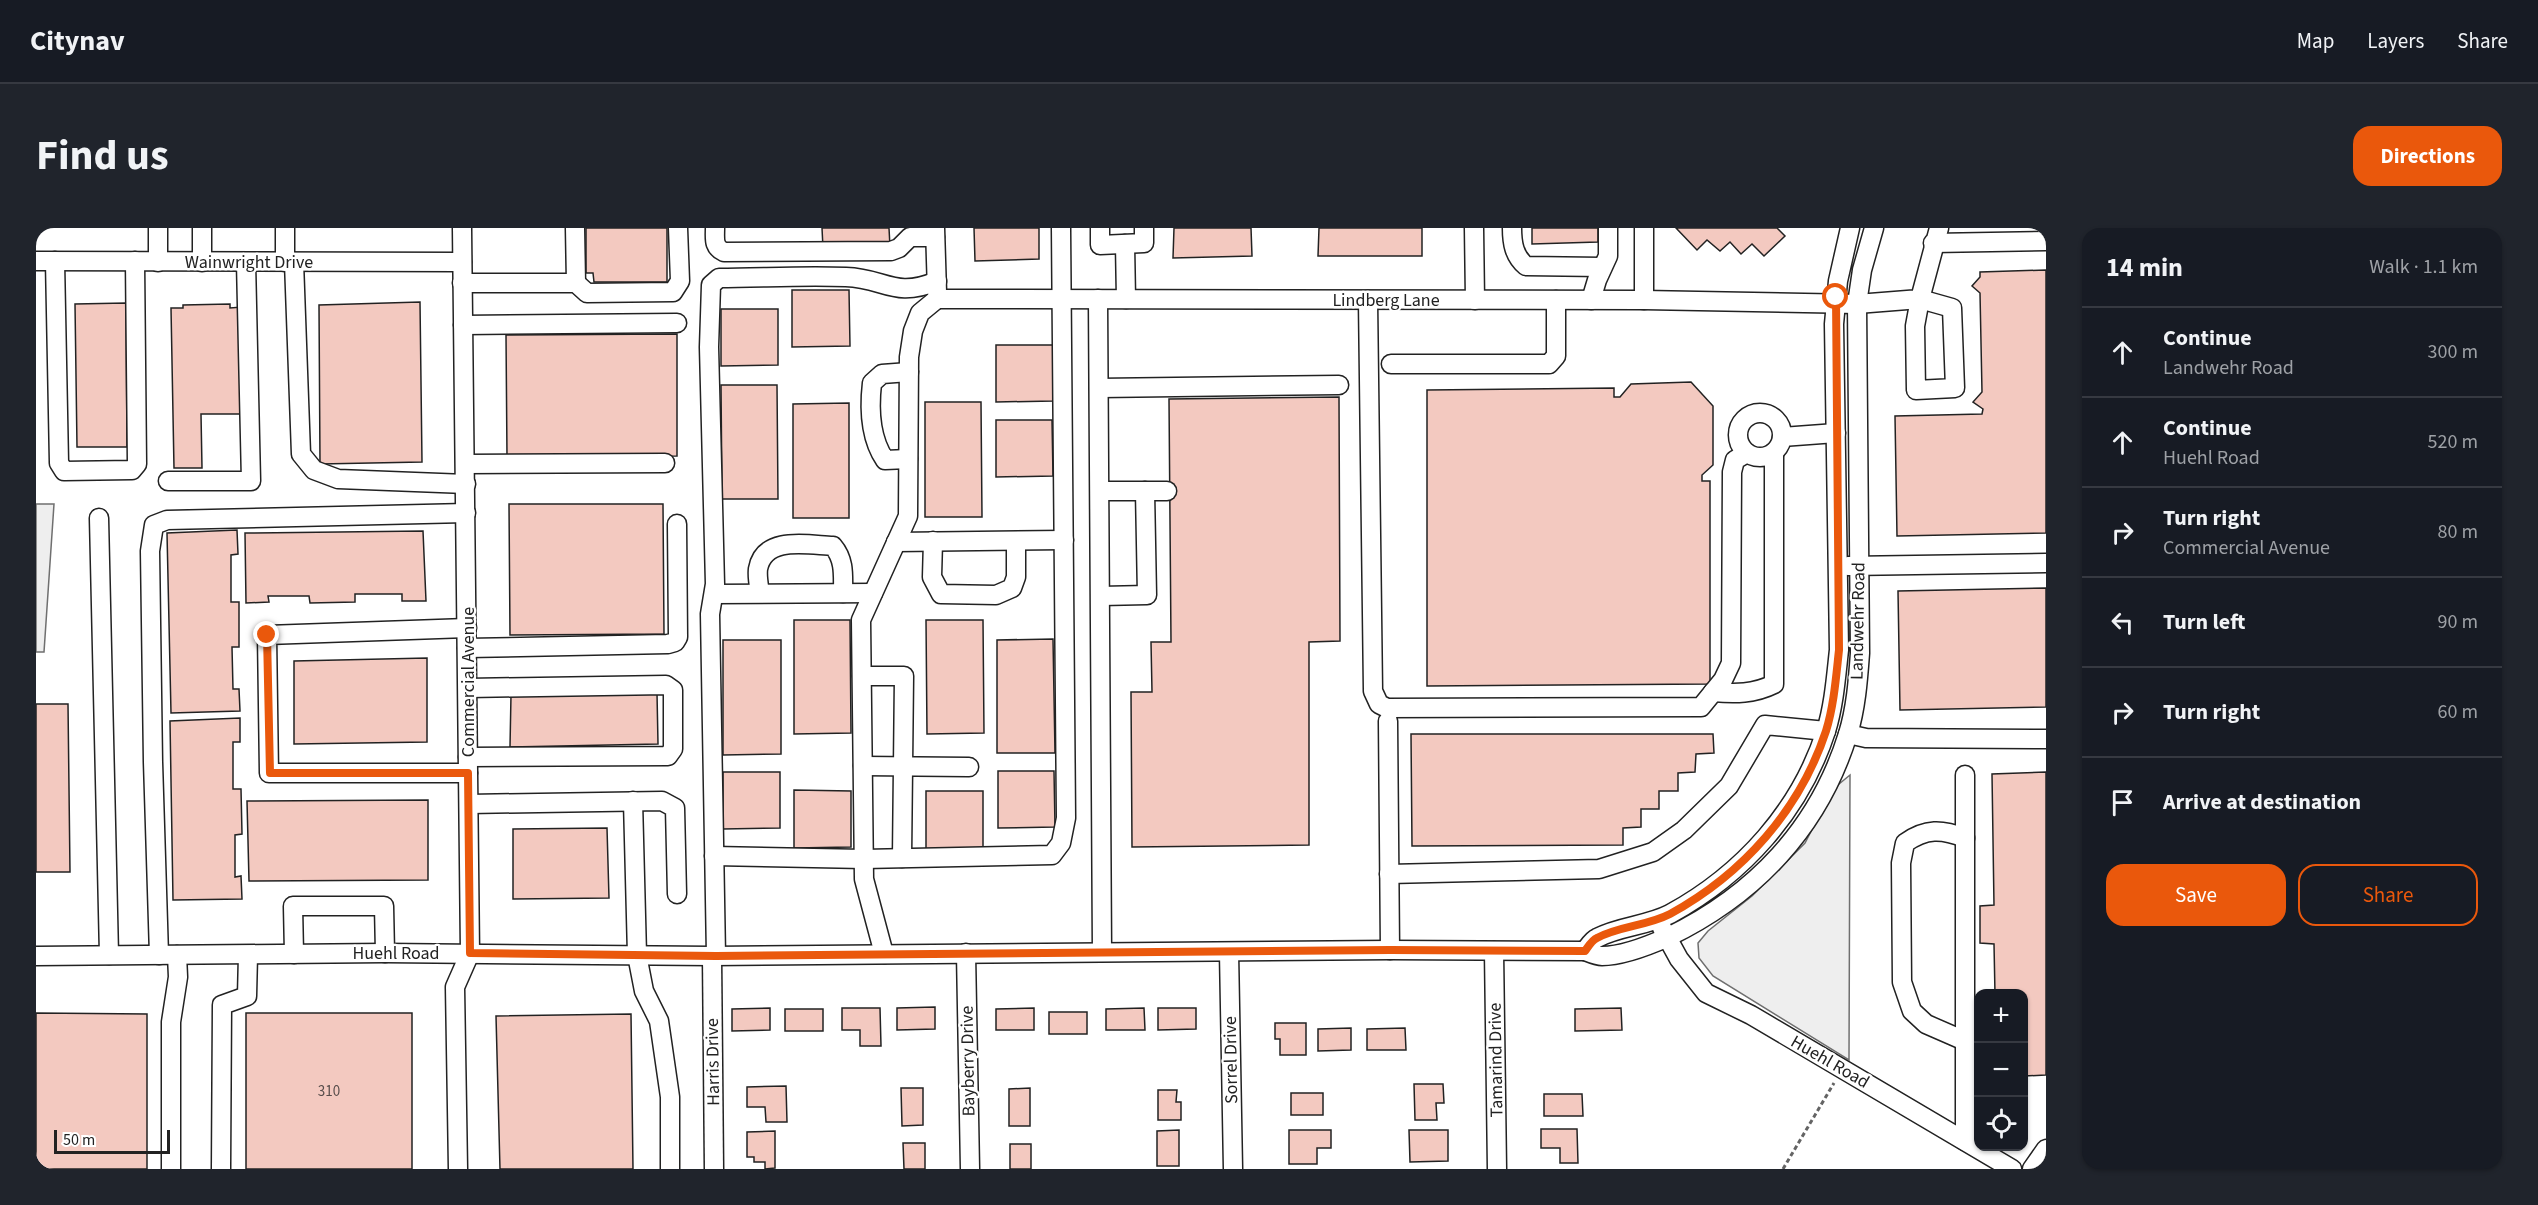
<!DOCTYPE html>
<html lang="en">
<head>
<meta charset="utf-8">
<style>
	:root { --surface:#171b24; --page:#20242c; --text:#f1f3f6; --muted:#9ea1a6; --line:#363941; --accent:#ea580c }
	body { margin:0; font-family:"Source Sans 3",sans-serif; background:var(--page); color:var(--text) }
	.controls { position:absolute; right:18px; bottom:18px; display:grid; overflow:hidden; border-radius:12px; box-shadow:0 2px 4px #0004 }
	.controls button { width:54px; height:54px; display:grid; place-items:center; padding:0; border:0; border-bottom:2px solid var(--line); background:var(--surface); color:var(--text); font:30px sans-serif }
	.scale { position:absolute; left:18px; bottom:15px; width:116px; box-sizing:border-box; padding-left:6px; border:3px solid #222; border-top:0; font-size:16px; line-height:21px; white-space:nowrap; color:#222; -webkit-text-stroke:4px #fff; paint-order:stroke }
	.stop { position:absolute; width:18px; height:18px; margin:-14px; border:4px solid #ea580c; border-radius:50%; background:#fff }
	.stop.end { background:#ea580c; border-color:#fff; box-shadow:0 2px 6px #0008 }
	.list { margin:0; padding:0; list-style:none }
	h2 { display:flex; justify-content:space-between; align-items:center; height:78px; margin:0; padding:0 24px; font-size:26px }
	h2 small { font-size:20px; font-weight:400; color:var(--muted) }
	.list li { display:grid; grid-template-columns:39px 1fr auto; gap:18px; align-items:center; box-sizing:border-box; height:90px; padding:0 24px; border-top:2px solid var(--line) }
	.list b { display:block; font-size:22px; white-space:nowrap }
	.list p { margin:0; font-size:20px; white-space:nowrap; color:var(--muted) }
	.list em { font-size:20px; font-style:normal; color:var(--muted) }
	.actions { display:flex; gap:12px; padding:18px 24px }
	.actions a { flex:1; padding:14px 0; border:2px solid var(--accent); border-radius:18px; text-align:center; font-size:21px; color:var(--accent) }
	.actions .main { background:var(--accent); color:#fff }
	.icon { flex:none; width:33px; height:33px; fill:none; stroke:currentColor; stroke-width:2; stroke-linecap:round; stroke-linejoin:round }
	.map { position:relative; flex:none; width:2010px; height:941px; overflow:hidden; border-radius:18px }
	header { display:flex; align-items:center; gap:36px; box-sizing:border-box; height:84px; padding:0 30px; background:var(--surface); border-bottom:2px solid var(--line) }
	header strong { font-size:28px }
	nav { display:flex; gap:33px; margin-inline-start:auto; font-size:21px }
	.intro { display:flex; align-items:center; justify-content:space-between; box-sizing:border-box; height:144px; padding:0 36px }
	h1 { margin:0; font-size:42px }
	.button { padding:15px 27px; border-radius:18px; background:var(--accent); color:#fff; font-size:21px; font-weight:700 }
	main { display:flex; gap:36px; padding:0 36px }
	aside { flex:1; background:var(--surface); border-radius:18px; box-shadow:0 2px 4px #0004 }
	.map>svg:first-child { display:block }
	.green { fill:#eee; stroke:#6f6f6f; stroke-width:1.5 }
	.building { fill:#f3c9c0; stroke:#222; stroke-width:1.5 }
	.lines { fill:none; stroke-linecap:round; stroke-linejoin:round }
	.minor-casing { stroke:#222; stroke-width:21 }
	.path { stroke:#646464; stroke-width:3; stroke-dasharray:4.5 3; stroke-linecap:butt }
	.minor { stroke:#fff; stroke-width:18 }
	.route { stroke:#ea580c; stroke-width:8 }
	.labels { text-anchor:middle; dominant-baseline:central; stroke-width:4.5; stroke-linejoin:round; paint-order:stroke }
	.number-label { font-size:15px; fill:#564c4a }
	.street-label { font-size:18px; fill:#222; stroke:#fff }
</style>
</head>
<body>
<header>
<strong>Citynav</strong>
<nav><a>Map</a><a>Layers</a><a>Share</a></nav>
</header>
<div class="intro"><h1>Find us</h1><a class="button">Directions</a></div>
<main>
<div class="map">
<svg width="2010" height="941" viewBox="0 0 2010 941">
	<rect width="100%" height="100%" fill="#fff"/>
	<g class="green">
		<path d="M0 276H18L8 424H0Z"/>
		<path d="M1814 547 1813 832 1677 748 1663 730 1662 715 1672 703 1716 668 1769 615 1797 561Z"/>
	</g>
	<g class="building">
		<path d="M550 0H631V54H558L557 45H550Z"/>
		<path d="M786 0H853L854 19 787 20Z"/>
		<path d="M938 0H1003V31L939 33Z"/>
		<path d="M1138 0H1215L1216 28 1137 30Z"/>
		<path d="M1283 0H1386V28H1282Z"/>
		<path d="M1496 0H1562V14L1496 16Z"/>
		<path d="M1640 0H1741L1749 8 1728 28 1716 16 1705 26 1694 14 1684 23 1671 12 1661 22Z"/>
		<path d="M2010 42V305L1861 308 1859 188 1946 186 1947 181 1937 174 1946 164 1944 65 1936 58 1944 49V44Z"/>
		<path d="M756 62H813L814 118 756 119Z"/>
		<path d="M384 74 386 234 284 236 283 77Z"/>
		<path d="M90 75 91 219H41L39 76Z"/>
		<path d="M194 76V80L206 79 207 186H165L166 240H138L135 80H147V77Z"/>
		<path d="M685 81H742V137L685 138Z"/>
		<path d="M641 106V228L471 229 470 107Z"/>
		<path d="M960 117H1017V173L960 174Z"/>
		<path d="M1655 154 1677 178V237L1666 247V253H1674V456L1391 458V162L1578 160V169H1584L1595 156Z"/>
		<path d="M685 157H741L742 271H686Z"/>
		<path d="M1303 169 1304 413 1273 414V617L1096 619 1095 464H1116L1115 414H1135L1133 171Z"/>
		<path d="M889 174H945L946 289H889Z"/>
		<path d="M813 175V290H757V176Z"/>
		<path d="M960 192H1016L1017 248 960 249Z"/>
		<path d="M473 276H627L628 406 474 407Z"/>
		<path d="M201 302 202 326 195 327V374H203V419H196L197 461H203L204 483 135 485 131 305Z"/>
		<path d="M387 303 390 373H366V366H319V374L274 375 273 368H232L233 374 210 375 209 305Z"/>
		<path d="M2010 360V479L1864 482 1862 363Z"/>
		<path d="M758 392H814L815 505 758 506Z"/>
		<path d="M890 392H947L948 505 891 506Z"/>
		<path d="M1017 411 1019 525H961V412Z"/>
		<path d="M687 412H745V526L687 527Z"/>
		<path d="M391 430V514L258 516V433Z"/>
		<path d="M621 465 622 516 474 519 475 467Z"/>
		<path d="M0 476H32L34 644H0Z"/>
		<path d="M204 490V514H197V561H205L206 606 199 607V649L205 648 206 671 137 672 134 493Z"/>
		<path d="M1375 506H1677L1678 525 1660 526 1659 544 1642 545V563H1623V581H1605V599L1587 600V617L1376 618Z"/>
		<path d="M962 543H1018L1019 599 962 600Z"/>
		<path d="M687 544H744V600L687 601Z"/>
		<path d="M2010 544V847L1988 848V766H1959L1958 716 1944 715V678L1958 677 1956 546Z"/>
		<path d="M758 562 815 563V619L758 620Z"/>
		<path d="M890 563H947V620L890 621Z"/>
		<path d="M392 572V652L213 653 211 573Z"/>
		<path d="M571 600 573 670 477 671V601Z"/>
		<path d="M899 779V801L861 802V780Z"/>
		<path d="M734 780V802L696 803V781Z"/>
		<path d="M806 780H844L845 818H824V802H806Z"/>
		<path d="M998 780V802H960V781Z"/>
		<path d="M1108 780 1109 802H1070V781Z"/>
		<path d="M1122 780H1160V801L1122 802Z"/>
		<path d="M1585 780 1586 802 1539 803V781Z"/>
		<rect x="749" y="781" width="38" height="22"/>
		<rect x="1013" y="784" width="38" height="22"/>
		<path d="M0 785 111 786V941H0Z"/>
		<rect x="210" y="785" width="166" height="156"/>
		<path d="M595 786 597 941H464L460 788Z"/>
		<path d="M1239 795H1270V827H1244V811H1239Z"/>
		<path d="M1315 800V822L1282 823V801Z"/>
		<path d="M1369 800 1370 822H1331V801Z"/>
		<path d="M1378 856H1407L1408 875H1400L1401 892H1379Z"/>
		<path d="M750 858 751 894H730L729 879H711V859Z"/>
		<path d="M865 860H887V897L866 898Z"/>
		<path d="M994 860V898H973V861Z"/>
		<path d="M1122 862H1141L1140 874H1145V892H1122Z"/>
		<rect x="1255" y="865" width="32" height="22"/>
		<path d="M1508 866H1546L1547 888H1508Z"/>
		<path d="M1505 901H1541L1542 935H1524V920H1505Z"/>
		<path d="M1143 902V938H1121V903Z"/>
		<path d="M1253 902H1295V920H1281V936H1253Z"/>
		<path d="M1373 902H1412V933L1374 934Z"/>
		<path d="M739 903V940L729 941V934H718V929H711V904Z"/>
		<path d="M867 915H889V941H868Z"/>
		<rect x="974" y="916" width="21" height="25"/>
	</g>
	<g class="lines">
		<g class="minor-casing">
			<g id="minor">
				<path d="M249 0V34"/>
				<path d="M539 0 540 55"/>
				<path d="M679 0C679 11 677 19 688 24L855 23 863 20 874 9H899"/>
				<path d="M899 0 901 64"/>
				<path d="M1064 0V17L1108 15V0"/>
				<path d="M1438 0 1439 72"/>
				<path d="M1476 0C1476 15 1478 28 1490 38L1566 39"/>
				<path d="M1814 0 1802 53 1798 96 1803 422C1800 449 1798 477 1790 503 1764 583 1707 646 1634 686 1611 698 1583 698 1561 710 1556 712 1552 719 1549 723 1554 725 1561 728 1566 728 1586 728 1614 717 1632 709 1719 667 1783 600 1812 506 1820 480 1822 452 1824 425L1821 76 1826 42 1838 0"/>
				<path d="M1897 15 2010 13"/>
				<path d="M1089 16 1090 71"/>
				<path d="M0 33 426 34"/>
				<path d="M19 33 23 235 28 243 96 242 101 236 99 33"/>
				<path d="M122 34V0"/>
				<path d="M166 34V0"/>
				<path d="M258 34 265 226 278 242 302 251 430 256"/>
				<path d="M426 55H540L551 65 637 64 644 53 642 0"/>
				<path d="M901 71 1608 72 1821 76 1884 71 1903 0"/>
				<path d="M1062 71 1066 724"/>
				<path d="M1884 71 1916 80 1919 160 1880 162 1879 98Z"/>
				<path d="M1332 72 1337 463 1343 476 1351 480 1665 479 1687 452 1695 435 1696 244 1699 232 1711 225"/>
				<path d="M1555 72 1561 52 1572 28V0"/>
				<path d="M1608 72V0"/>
				<path d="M427 97 641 95"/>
				<path d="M1355 136H1513L1520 128V72"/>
				<path d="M1063 160 1303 157"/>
				<circle cx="1724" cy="207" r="22"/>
				<path d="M1746 209 1800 205"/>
				<path d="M872 231 849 232C834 210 833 181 836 155L846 146 873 144"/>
				<path d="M430 236 629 235"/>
				<path d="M132 253H215L210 34"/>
				<path d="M1064 263H1131"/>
				<path d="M63 290 73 727"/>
				<path d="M897 313 896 349 905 366 960 367 976 360 980 349V313"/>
				<path d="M860 314 1028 312"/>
				<path d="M1812 338 2010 335"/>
				<path d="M724 365C723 358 721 349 722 341 728 307 772 317 797 318 809 332 807 348 807 365"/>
				<path d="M678 366 837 365"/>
				<path d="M1065 368 1111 367 1109 263"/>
				<path d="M431 400 231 407 233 545H432"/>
				<path d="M431 420 632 416 639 414 642 409 641 296"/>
				<path d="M826 448H868L866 630"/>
				<path d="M432 460 630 457 637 462V521L632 528 432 529"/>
				<path d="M1677 464C1699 466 1718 466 1738 456V224"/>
				<path d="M1352 493 1354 722"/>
				<path d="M1812 506 1830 510 2010 511"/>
				<path d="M827 538 933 539"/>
				<path d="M597 573 601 727 608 763 623 793 634 869V941"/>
				<path d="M433 576 626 573 639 580 641 666"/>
				<path d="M678 628 828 631 1016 627 1025 615 1030 590 1025 0"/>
				<path d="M1353 646 1563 641 1617 624 1648 602 1693 558 1729 497 1790 503"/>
				<path d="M1626 700 1643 731 1670 765 1715 787 1976 941"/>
				<path d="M1458 723 1461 941"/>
				<path d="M1193 724 1197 941"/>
				<path d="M930 725 934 941"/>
				<path d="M258 726 257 678H348L349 725"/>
				<path d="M848 726 828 651 825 392 872 288 873 129 877 103 884 85 901 71"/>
				<path d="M123 727 117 534 114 323 118 297 131 292 430 285"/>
				<path d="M0 728 349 725 676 728 1354 722 1549 723"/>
				<path d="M676 728 678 941"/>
				<path d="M680 728 674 386 679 356 673 119 675 57 683 50C725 50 768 47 810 49 849 50 858 71 901 53"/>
				<path d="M1929 813 1890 796 1876 783 1866 754 1865 635 1869 615C1890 600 1906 601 1929 610"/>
				<path d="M1929 913V547"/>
				<path d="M135 941V794L142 749 141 727"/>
				<path d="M185 941 186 777 211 768 212 727"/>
				<path d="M422 941 419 759 434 725 426 0"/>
				<path d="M1996 941 2010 921"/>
			</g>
		</g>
		<path class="path" d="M1747 941 1798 855"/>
		<use href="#minor" class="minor"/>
	</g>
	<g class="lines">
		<path class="route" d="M231 407 234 545H432L434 725 680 728 1354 722 1549 723C1552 719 1556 712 1561 710 1583 698 1611 698 1634 686 1707 646 1764 582 1790 503 1798 477 1800 449 1803 422L1800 69"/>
	</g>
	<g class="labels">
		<g class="number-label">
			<text x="293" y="863">310</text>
		</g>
		<g class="street-label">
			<text x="213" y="34">Wainwright Drive</text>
			<text x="1350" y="72">Lindberg Lane</text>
			<text transform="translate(1822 393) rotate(-89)">Landwehr Road</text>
			<text transform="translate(432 454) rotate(-90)">Commercial Avenue</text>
			<text x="360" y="725">Huehl Road</text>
			<text transform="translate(1195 832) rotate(-91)">Sorrel Drive</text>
			<text transform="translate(1460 832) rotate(-91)">Tamarind Drive</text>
			<text transform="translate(932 833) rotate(-91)">Bayberry Drive</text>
			<text transform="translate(677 834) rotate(-91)">Harris Drive</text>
			<text transform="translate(1794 834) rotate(30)">Huehl Road</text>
		</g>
	</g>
</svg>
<div class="controls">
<button>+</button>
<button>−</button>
<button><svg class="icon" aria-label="locate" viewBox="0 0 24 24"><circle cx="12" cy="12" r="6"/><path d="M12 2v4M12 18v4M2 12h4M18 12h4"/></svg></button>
</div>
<div class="scale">50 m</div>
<div class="stop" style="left:1800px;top:69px"></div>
<div class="stop end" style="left:231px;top:407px"></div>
</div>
<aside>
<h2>14 min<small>Walk · 1.1 km</small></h2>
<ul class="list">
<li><svg class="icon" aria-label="ahead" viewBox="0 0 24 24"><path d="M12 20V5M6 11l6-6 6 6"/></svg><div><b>Continue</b><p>Landwehr Road</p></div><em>300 m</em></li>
<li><svg class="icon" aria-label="ahead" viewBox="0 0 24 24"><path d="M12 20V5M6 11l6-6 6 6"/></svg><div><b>Continue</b><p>Huehl Road</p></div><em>520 m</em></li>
<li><svg class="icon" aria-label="right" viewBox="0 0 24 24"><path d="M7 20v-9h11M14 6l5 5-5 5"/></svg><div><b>Turn right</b><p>Commercial Avenue</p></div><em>80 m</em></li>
<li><svg class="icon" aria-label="left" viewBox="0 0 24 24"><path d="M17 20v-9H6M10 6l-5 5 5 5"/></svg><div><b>Turn left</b></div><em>90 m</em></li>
<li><svg class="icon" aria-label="right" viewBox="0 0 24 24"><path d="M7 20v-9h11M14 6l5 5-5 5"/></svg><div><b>Turn right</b></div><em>60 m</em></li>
<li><svg class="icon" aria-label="arrive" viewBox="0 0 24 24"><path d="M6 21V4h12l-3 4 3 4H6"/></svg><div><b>Arrive at destination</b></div></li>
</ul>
<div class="actions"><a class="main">Save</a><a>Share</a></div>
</aside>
</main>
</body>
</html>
